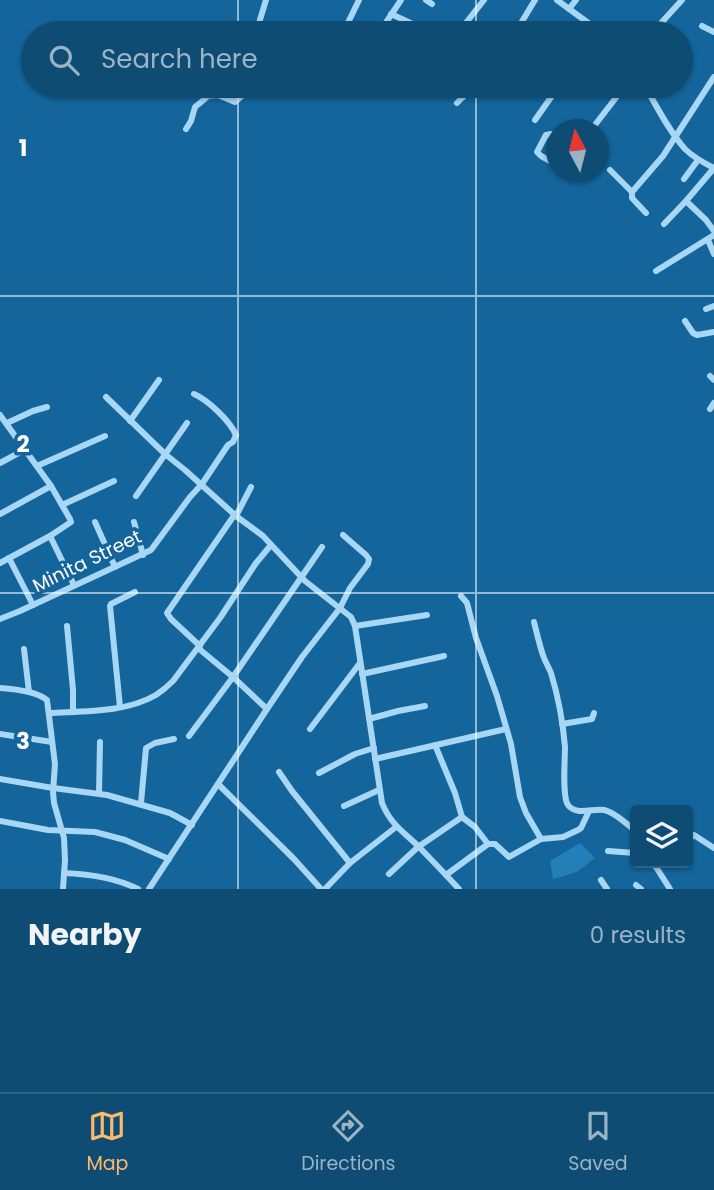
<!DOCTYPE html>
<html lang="en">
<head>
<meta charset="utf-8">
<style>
	:root { --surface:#0e4c74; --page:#1c567c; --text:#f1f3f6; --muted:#9bb4c5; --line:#2e6386; --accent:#ffba69 }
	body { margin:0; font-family:Poppins,sans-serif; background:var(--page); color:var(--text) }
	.controls { position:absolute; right:21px; bottom:21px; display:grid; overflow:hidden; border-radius:7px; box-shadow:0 2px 5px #0004 }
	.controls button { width:63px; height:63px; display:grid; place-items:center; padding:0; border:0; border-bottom:2px solid var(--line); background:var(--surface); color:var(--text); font:35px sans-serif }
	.compass { position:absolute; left:546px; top:119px; width:63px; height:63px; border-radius:50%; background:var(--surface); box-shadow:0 2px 5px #0004; rotate:353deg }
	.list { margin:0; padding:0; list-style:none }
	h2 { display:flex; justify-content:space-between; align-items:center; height:91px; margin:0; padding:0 28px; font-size:30px }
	h2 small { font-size:23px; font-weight:400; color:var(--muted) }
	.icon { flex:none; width:38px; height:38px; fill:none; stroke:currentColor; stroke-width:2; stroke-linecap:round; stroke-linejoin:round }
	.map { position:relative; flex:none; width:714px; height:889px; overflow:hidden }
	.search { position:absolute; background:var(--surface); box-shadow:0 2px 5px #0004; left:21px; right:21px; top:21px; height:77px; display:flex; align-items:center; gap:18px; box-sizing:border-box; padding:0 24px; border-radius:38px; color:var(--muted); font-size:26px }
	.sheet { height:203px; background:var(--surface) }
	nav { display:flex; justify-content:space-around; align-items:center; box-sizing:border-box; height:98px; border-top:2px solid var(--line); background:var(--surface); font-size:19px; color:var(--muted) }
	nav a { display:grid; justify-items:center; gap:4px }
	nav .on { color:var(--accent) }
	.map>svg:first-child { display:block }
	.green { fill:#227fb8 }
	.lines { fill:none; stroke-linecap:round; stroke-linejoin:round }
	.minor { stroke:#a7d7f4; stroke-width:6 }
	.grid { fill:none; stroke:#fff; stroke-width:2; stroke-opacity:0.55 }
	.labels { text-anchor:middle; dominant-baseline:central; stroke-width:7; stroke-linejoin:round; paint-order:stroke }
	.street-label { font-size:19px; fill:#fff; stroke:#13659b }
	.grid-label { font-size:23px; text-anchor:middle; font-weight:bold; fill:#fff; stroke:#13659b; stroke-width:7; stroke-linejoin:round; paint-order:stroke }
</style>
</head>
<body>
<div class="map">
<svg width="714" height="889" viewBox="0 0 714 889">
	<rect width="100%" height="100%" fill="#13659b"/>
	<path class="green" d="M580 843 595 858 577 872 553 879 550 861Z"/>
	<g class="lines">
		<g class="minor">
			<path d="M426 0 432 4"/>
			<path d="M557 0 602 33"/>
			<path d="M569 9 576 0"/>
			<path d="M391 14 419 27"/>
			<path d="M702 26 714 32"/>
			<path d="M256 33 266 0"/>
			<path d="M343 33 359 0"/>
			<path d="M379 33 401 0"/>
			<path d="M458 33 484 0"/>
			<path d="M515 33 535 0"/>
			<path d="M652 33 682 0"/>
			<path d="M681 71 685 69"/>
			<path d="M645 86C657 107 669 131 685 149 694 158 704 163 714 168"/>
			<path d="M649 93 659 86"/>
			<path d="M457 103 474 86"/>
			<path d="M535 120 559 86"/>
			<path d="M186 129 191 121 195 107 206 98V96L218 95 235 102 244 94 247 86"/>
			<path d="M591 130 625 86"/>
			<path d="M556 137 551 134 546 135 537 152 541 156 556 164"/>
			<path d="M610 170 632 192V198L646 213"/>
			<path d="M684 179 698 160"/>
			<path d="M632 192 663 156 714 77"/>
			<path d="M686 201 706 220 714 231"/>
			<path d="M664 224 686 201 714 168"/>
			<path d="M708 240 714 254"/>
			<path d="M656 271 714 235"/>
			<path d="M706 309 714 306"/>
			<path d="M685 321 693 333 697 335 714 332"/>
			<path d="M710 376 714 380"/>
			<path d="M106 397 165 454 185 470 236 516 263 536 305 581 351 617 355 626 382 803C390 823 402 831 417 845 431 859 445 874 459 889"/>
			<path d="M710 409 714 403"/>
			<path d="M0 415 51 486 70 519 71 522 50 536 0 563"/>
			<path d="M130 421 159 380"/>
			<path d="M7 423 33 411 47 407"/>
			<path d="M0 463 26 449"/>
			<path d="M37 466 105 436"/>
			<path d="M136 496 187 423"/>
			<path d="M62 505 114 481"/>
			<path d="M0 514 51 486"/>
			<path d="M236 516 251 487"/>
			<path d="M95 522 115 567"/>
			<path d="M134 522 143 555"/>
			<path d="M50 536 74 585"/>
			<path d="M9 558 33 605"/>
			<path d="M461 596 467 603 476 638 497 696 511 744 520 797 526 813 541 839"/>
			<path d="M0 619 20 611 151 550 190 497 202 484 228 445 233 442 236 435C230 421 208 400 194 394"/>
			<path d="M534 622C537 634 540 647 544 658 546 663 549 668 551 673 558 696 563 723 565 747 565 758 562 797 568 805 576 816 593 808 604 810 615 812 626 824 635 830"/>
			<path d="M67 626 73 690V712"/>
			<path d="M355 626 427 615"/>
			<path d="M200 646 171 619 167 613 235 514"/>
			<path d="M198 648 233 677 267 709"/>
			<path d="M24 649 29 692"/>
			<path d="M362 674 444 656"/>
			<path d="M0 688C15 689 36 691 47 700L55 764 53 792 54 803 64 838 65 860 63 889"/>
			<path d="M120 707 110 606 111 604 135 592"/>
			<path d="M49 713C83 711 125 713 156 695 162 691 168 686 173 681L220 618 256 563 271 545"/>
			<path d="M369 719 398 711 425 706"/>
			<path d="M562 724 592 719 594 713"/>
			<path d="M310 729 360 663"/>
			<path d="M0 734 52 742"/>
			<path d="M189 736 233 677 322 547"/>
			<path d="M375 759 506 729"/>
			<path d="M279 772 292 791 350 863"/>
			<path d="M319 773 355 754 374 748"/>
			<path d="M0 779 53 788 107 795 170 813 192 825"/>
			<path d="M218 784 294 859 321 889"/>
			<path d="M99 793 100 742"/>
			<path d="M141 803 146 748 155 743 174 739"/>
			<path d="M344 806 379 790"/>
			<path d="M462 817 475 827 488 844H495L509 857 541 839 563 837 578 830 581 828 589 811"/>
			<path d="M0 821 48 830 95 832 125 840 169 859"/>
			<path d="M688 840 694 835 714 848"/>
			<path d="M608 851 635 853"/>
			<path d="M650 863 656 867 670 889"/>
			<path d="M64 873C89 874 116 878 138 889"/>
			<path d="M389 874 418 847 462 817 455 793 435 745"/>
			<path d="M446 875 488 844"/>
			<path d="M601 880 607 889"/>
			<path d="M636 885 641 889"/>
			<path d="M149 889 267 709 302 657 340 608 350 588 368 564 369 559 366 555 343 535"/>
			<path d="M325 889 350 863 396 827"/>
		</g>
	</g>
	<path class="grid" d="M238 0V33M476 0V33M238 86V889M476 86V889M0 296H714M0 593H714"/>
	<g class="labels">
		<g class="street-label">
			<text transform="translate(87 561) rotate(-26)">Minita Street</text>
		</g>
	</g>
	<g class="grid-label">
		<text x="23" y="156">1</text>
		<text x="23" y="452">2</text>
		<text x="23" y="749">3</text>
	</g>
</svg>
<div class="controls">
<button><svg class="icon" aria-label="layers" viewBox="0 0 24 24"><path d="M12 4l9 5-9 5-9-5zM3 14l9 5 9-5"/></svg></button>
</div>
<svg class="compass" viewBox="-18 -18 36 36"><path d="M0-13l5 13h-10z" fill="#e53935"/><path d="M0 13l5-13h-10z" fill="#9bb4c5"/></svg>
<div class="search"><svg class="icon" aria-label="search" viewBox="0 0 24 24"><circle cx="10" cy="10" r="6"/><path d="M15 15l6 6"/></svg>Search here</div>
</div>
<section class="sheet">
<h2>Nearby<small>0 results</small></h2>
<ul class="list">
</ul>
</section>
<nav>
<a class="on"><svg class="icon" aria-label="map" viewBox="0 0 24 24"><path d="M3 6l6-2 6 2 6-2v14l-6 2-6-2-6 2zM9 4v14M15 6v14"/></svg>Map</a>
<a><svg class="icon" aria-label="directions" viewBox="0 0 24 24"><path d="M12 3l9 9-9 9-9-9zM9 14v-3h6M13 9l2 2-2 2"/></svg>Directions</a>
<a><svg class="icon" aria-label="saved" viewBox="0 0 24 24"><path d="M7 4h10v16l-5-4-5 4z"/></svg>Saved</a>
</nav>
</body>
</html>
